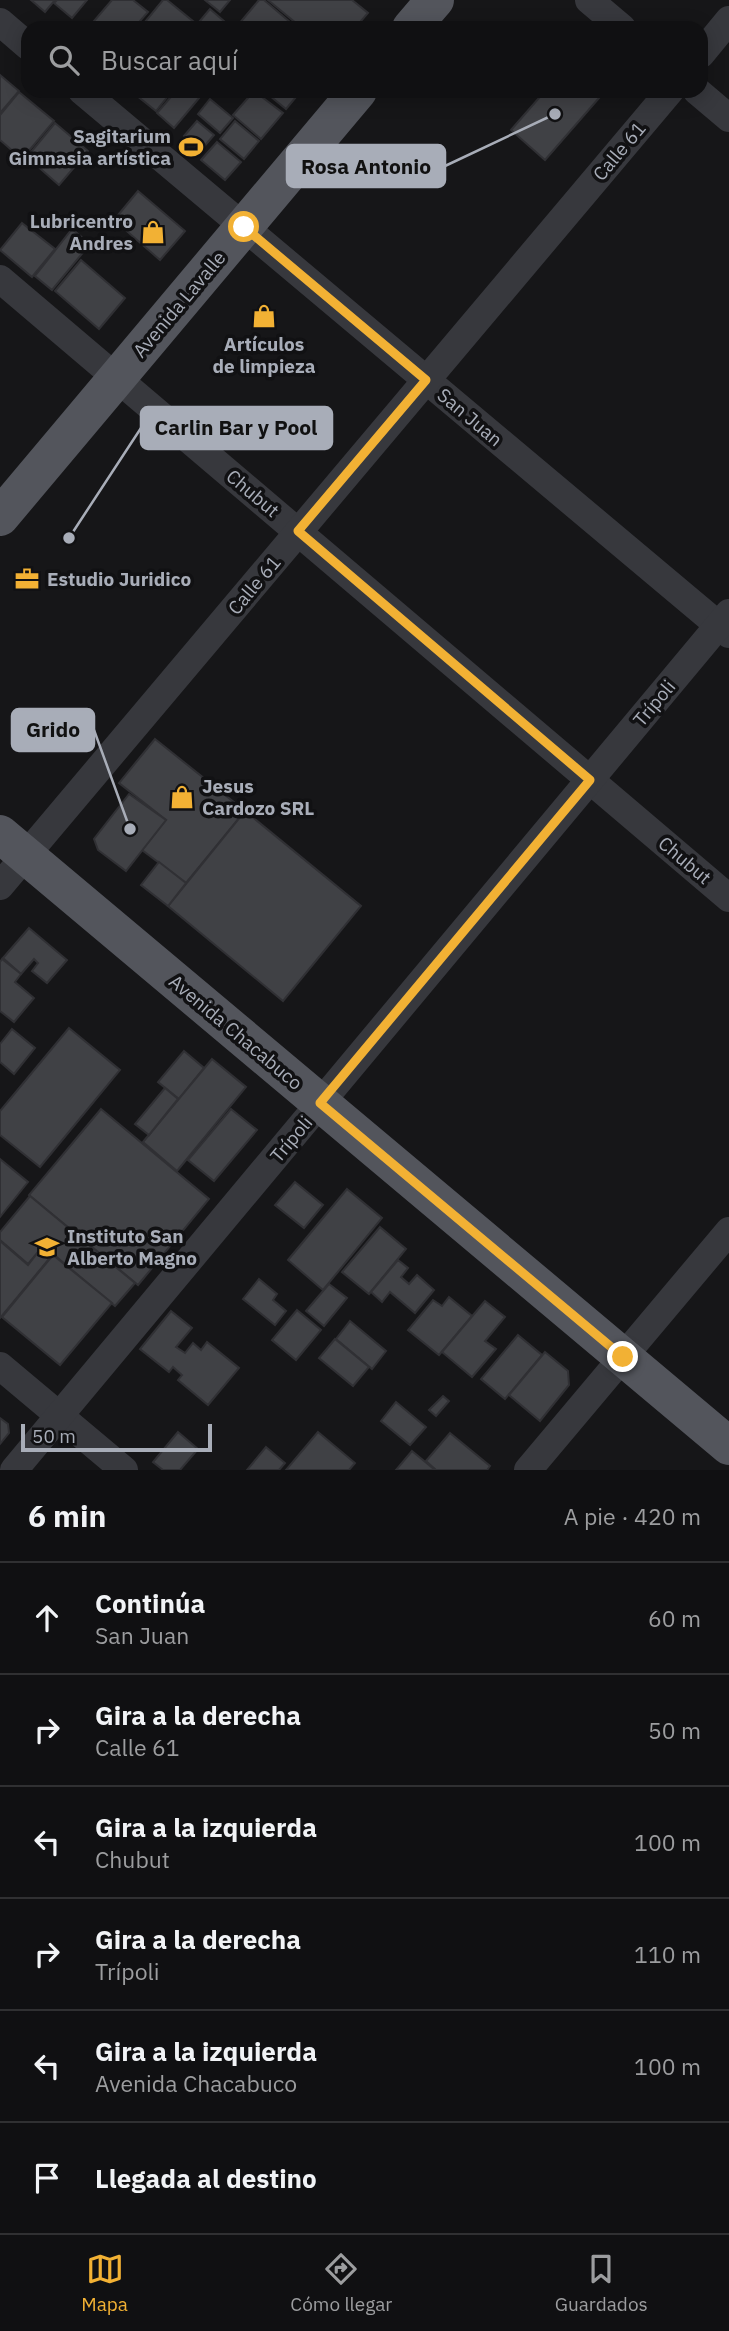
<!DOCTYPE html>
<html lang="es">
<head>
<meta charset="utf-8">
<style>
	:root { --surface:#101012; --page:#19191b; --text:#f1f3f6; --muted:#9c9d9f; --line:#303032; --accent:#f2b134 }
	body { margin:0; font-family:"IBM Plex Sans",sans-serif; background:var(--page); color:var(--text) }
	.scale { position:absolute; left:21px; bottom:18px; width:191px; box-sizing:border-box; padding-left:7px; border:4px solid #a8adb8; border-top:0; font-size:19px; line-height:24px; white-space:nowrap; color:#a8adb8; -webkit-text-stroke:5px #111113; paint-order:stroke }
	.stop { position:absolute; width:21px; height:21px; margin:-16px; border:5px solid #f2b134; border-radius:50%; background:#fff }
	.stop.end { background:#f2b134; border-color:#fff; box-shadow:0 2px 7px #0008 }
	.list { margin:0; padding:0; list-style:none }
	h2 { display:flex; justify-content:space-between; align-items:center; height:91px; margin:0; padding:0 28px; font-size:30px }
	h2 small { font-size:23px; font-weight:400; color:var(--muted) }
	.list li { display:grid; grid-template-columns:46px 1fr auto; gap:21px; align-items:center; box-sizing:border-box; height:112px; padding:0 28px; border-top:2px solid var(--line) }
	.list b { display:block; font-size:26px; white-space:nowrap }
	.list p { margin:0; font-size:23px; white-space:nowrap; color:var(--muted) }
	.list em { font-size:23px; font-style:normal; color:var(--muted) }
	.icon { flex:none; width:38px; height:38px; fill:none; stroke:currentColor; stroke-width:2; stroke-linecap:round; stroke-linejoin:round }
	.map { position:relative; flex:none; width:729px; height:1470px; overflow:hidden }
	.search { position:absolute; background:var(--surface); box-shadow:0 4px 18px #0003; left:21px; right:21px; top:21px; height:77px; display:flex; align-items:center; gap:18px; box-sizing:border-box; padding:0 24px; border-radius:21px; color:var(--muted); font-size:26px }
	.sheet { height:763px; background:var(--surface) }
	nav { display:flex; justify-content:space-around; align-items:center; box-sizing:border-box; height:98px; border-top:2px solid var(--line); background:var(--surface); font-size:19px; color:var(--muted) }
	nav a { display:grid; justify-items:center; gap:4px }
	nav .on { color:var(--accent) }
	.map>svg:first-child { display:block }
	.building { fill:#404145; stroke:#303034; stroke-width:2 }
	.lines { fill:none; stroke-linecap:round; stroke-linejoin:round }
	.street { stroke:#37383d; stroke-width:28 }
	.primary { stroke:#53555c; stroke-width:38 }
	.route { stroke:#f2b134; stroke-width:9 }
	.labels { text-anchor:middle; dominant-baseline:central; stroke-width:7; stroke-linejoin:round; paint-order:stroke }
	.poi-label { font-size:19px; font-weight:bold; fill:#a8adb8; stroke:#111113; text-anchor:start }
	.street-label { font-size:19px; fill:#a8adb8; stroke:#111113 }
	.leader { fill:none; stroke:#a8adb8; stroke-width:2.5 }
	.callout-dot { fill:#a8adb8; stroke:#111113; stroke-width:2.5 }
	.callout { fill:#a8adb8; stroke:#a8adb8; stroke-width:2.5 }
	.callout-label { font-size:21px; text-anchor:middle; font-weight:bold; fill:#111 }
</style>
</head>
<body>
<div class="map">
<svg width="729" height="1470" viewBox="0 0 729 1470">
	<rect width="100%" height="100%" fill="#161618"/>
	<g class="building">
		<path d="M31 0H55L45 12Z"/>
		<path d="M57 0H87L72 18 54 3Z"/>
		<path d="M112 0H133L148 12 134 28H88Z"/>
		<path d="M163 0H167L194 22 189 28H140Z"/>
		<path d="M205 0H230L220 12Z"/>
		<path d="M259 0H264L297 28H241L238 25Z"/>
		<path d="M268 0H352L368 13 355 28H302Z"/>
		<path d="M210 9 232 28H194Z"/>
		<path d="M0 75 19 91 0 113Z"/>
		<path d="M139 91H172L156 111 136 95Z"/>
		<path d="M176 91H205L174 128 157 113Z"/>
		<path d="M254 91 283 113 261 139 233 115Z"/>
		<path d="M264 91H301L286 109Z"/>
		<path d="M545 91H591L599 98 545 160 511 130Z"/>
		<path d="M19 92 54 121 22 159 0 140V115Z"/>
		<path d="M210 99 233 118 220 133 198 114Z"/>
		<path d="M197 121 214 135 201 150 184 136Z"/>
		<path d="M235 121 259 141 244 159 220 139Z"/>
		<path d="M55 123 88 151 59 185 27 157Z"/>
		<path d="M217 142 241 162 225 180 201 160Z"/>
		<path d="M138 191 185 231 160 260 114 220Z"/>
		<path d="M22 223 55 249 32 277 0 250Z"/>
		<path d="M72 229 90 244 52 290 35 276Z"/>
		<path d="M81 260 125 298 99 329 55 291Z"/>
		<path d="M155 739 245 811 186 883 142 850 166 820 119 783Z"/>
		<path d="M129 794 166 820 126 871 98 850 94 839Z"/>
		<path d="M245 811 361 906 283 1001 168 906Z"/>
		<path d="M159 862 186 883 168 906 141 885Z"/>
		<path d="M29 928 67 960 47 983 32 971 38 963 34 959 21 974 3 958Z"/>
		<path d="M2 959 21 974 15 982 34 998 14 1022 0 1011V962Z"/>
		<path d="M69 1028 120 1070 40 1167 0 1135V1111Z"/>
		<path d="M12 1029 35 1048 14 1074 0 1062V1044Z"/>
		<path d="M184 1051 204 1068 179 1099 158 1082Z"/>
		<path d="M212 1059 246 1087 177 1171 143 1142Z"/>
		<path d="M165 1088 178 1099 149 1135 135 1124Z"/>
		<path d="M101 1109 209 1199 138 1285 29 1195Z"/>
		<path d="M231 1109 257 1130 214 1181 188 1160Z"/>
		<path d="M0 1159 28 1182 0 1217Z"/>
		<path d="M295 1182 323 1205 304 1228 275 1205Z"/>
		<path d="M347 1189 382 1218 323 1290 288 1260Z"/>
		<path d="M30 1196 135 1283 115 1306 53 1254 49 1259 39 1251 28 1264 0 1240V1232Z"/>
		<path d="M380 1227 406 1249 369 1294 342 1272Z"/>
		<path d="M0 1241 28 1265 39 1251 49 1259 0 1318Z"/>
		<path d="M53 1255 112 1303 60 1365 2 1317Z"/>
		<path d="M398 1260 408 1268 401 1277 409 1284 417 1275 434 1290 415 1313 390 1292 382 1302 371 1292Z"/>
		<path d="M259 1279 277 1294 273 1300 286 1311 275 1325 243 1299Z"/>
		<path d="M329 1284 347 1298 324 1326 306 1311Z"/>
		<path d="M449 1297 472 1316 439 1355 408 1330 433 1300 442 1306Z"/>
		<path d="M485 1301 505 1317 485 1341 496 1349 472 1377 442 1352Z"/>
		<path d="M297 1310 321 1330 296 1360 272 1340Z"/>
		<path d="M171 1311 192 1328 176 1347 185 1353 193 1343 201 1350 207 1342 239 1368 208 1405 178 1380 182 1375 173 1367 169 1372 140 1349Z"/>
		<path d="M350 1321 386 1351 372 1369 336 1339Z"/>
		<path d="M518 1335 542 1355 505 1399 481 1379Z"/>
		<path d="M335 1339 369 1367 353 1386 319 1358Z"/>
		<path d="M545 1352 568 1371 569 1385 540 1421 509 1395Z"/>
		<path d="M443 1396 449 1401 436 1416 429 1410Z"/>
		<path d="M396 1402 426 1427 410 1445 381 1421Z"/>
		<path d="M0 1418 8 1424 9 1433 0 1444Z"/>
		<path d="M178 1432 198 1449 180 1470H163L153 1462Z"/>
		<path d="M318 1432 355 1463 349 1470H286Z"/>
		<path d="M450 1433 490 1466 487 1470H436L426 1461Z"/>
		<path d="M266 1447 285 1463 279 1470H247Z"/>
		<path d="M412 1451 435 1470H396Z"/>
	</g>
	<g class="lines">
		<g class="street">
			<path d="M589 0 622 28"/>
			<path d="M0 22 28 46"/>
			<path d="M701 54 729 20"/>
			<path d="M82 91 729 634"/>
			<path d="M697 91 729 118"/>
			<path d="M0 279 729 898"/>
			<path d="M0 886 670 91"/>
			<path d="M0 1366 124 1470"/>
			<path d="M14 1470 729 613"/>
			<path d="M528 1470 729 1231"/>
		</g>
		<g class="primary">
			<path d="M411 28 435 0"/>
			<path d="M0 517 358 91"/>
			<path d="M0 834 729 1446"/>
		</g>
	</g>
	<g class="lines">
		<path class="route" d="M244 227 426 380 298 531 590 780 320 1103 623 1357"/>
	</g>
	<defs>
		<g id="stadium-bare" transform="scale(1.89)"><path d="M0-5a6.5 5 0 1 0 0 10a6.5 5 0 1 0 0-10ZM-3.5-1.8h7v3.6h-7Z" fill="#f2b134" stroke="#111113" stroke-width="2.5" paint-order="stroke"/></g>
		<g id="shop-bare" transform="scale(1.89)"><path d="M-5-2.5h2.3a2.7 3.5 0 0 1 5.4 0H5L5.5 6h-11ZM-1.5-2.5h3a1.5 2.3 0 0 0-3 0Z" fill="#f2b134" stroke="#111113" stroke-width="2.5" paint-order="stroke"/></g>
		<g id="office-bare" transform="scale(1.89)"><path d="M-6-3h4V-5.5h4V-3h4V5H-6ZM-1-4.5V-3h2v-1.5ZM-6 0V1H6V0Z" fill="#f2b134" stroke="#111113" stroke-width="2.5" paint-order="stroke"/></g>
		<g id="school-bare" transform="scale(1.89)"><path d="M0-5L7-2L0 1L-7-2ZM-4 1L0 2.5L4 1V4Q0 6-4 4Z" fill="#f2b134" stroke="#111113" stroke-width="2.5" paint-order="stroke"/></g>
	</defs>
	<g fill-rule="evenodd">
		<use href="#stadium-bare" x="191" y="147"/>
		<use href="#shop-bare" x="153" y="232"/>
		<use href="#shop-bare" x="264" y="316"/>
		<use href="#office-bare" x="27" y="579"/>
		<use href="#shop-bare" x="182" y="797"/>
		<use href="#school-bare" x="47" y="1247"/>
	</g>
	<g class="labels">
		<g class="poi-label">
			<text x="171" y="136" text-anchor="end">Sagitarium<tspan x="171" dy="22">Gimnasia artística</tspan></text>
			<text x="133" y="221" text-anchor="end">Lubricentro<tspan x="133" dy="22">Andres</tspan></text>
			<text x="264" y="344" text-anchor="middle">Artículos<tspan x="264" dy="22">de limpieza</tspan></text>
			<text x="47" y="579">Estudio Juridico</text>
			<text x="202" y="786">Jesus<tspan x="202" dy="22">Cardozo SRL</tspan></text>
			<text x="67" y="1236">Instituto San<tspan x="67" dy="22">Alberto Magno</tspan></text>
		</g>
		<g class="street-label">
			<text transform="translate(619 151) rotate(-50)">Calle 61</text>
			<text transform="translate(179 304) rotate(-50)">Avenida Lavalle</text>
			<text transform="translate(470 417) rotate(40)">San Juan</text>
			<text transform="translate(253 493) rotate(40)">Chubut</text>
			<text transform="translate(254 585) rotate(-50)">Calle 61</text>
			<text transform="translate(654 703) rotate(-50)">Trípoli</text>
			<text transform="translate(685 860) rotate(40)">Chubut</text>
			<text transform="translate(236 1032) rotate(40)">Avenida Chacabuco</text>
			<text transform="translate(291 1139) rotate(-50)">Trípoli</text>
		</g>
	</g>
	<path class="leader" d="M555 114L445 166M69 538L141 428M130 829L94 730"/>
	<g class="callout-dot">
		<circle cx="555" cy="114" r="7"/>
		<circle cx="69" cy="538" r="7"/>
		<circle cx="130" cy="829" r="7"/>
	</g>
	<g class="callout">
		<rect x="287" y="145" width="158" height="42" rx="7"/>
		<rect x="141" y="407" width="191" height="42" rx="7"/>
		<rect x="12" y="709" width="82" height="42" rx="7"/>
	</g>
	<g class="callout-label">
		<text x="366" y="174">Rosa Antonio</text>
		<text x="236" y="435">Carlin Bar y Pool</text>
		<text x="53" y="737">Grido</text>
	</g>
</svg>
<div class="scale">50 m</div>
<div class="stop" style="left:244px;top:227px"></div>
<div class="stop end" style="left:623px;top:1357px"></div>
<div class="search"><svg class="icon" aria-label="search" viewBox="0 0 24 24"><circle cx="10" cy="10" r="6"/><path d="M15 15l6 6"/></svg>Buscar aquí</div>
</div>
<section class="sheet">
<h2>6 min<small>A pie · 420 m</small></h2>
<ul class="list">
<li><svg class="icon" aria-label="ahead" viewBox="0 0 24 24"><path d="M12 20V5M6 11l6-6 6 6"/></svg><div><b>Continúa</b><p>San Juan</p></div><em>60 m</em></li>
<li><svg class="icon" aria-label="right" viewBox="0 0 24 24"><path d="M7 20v-9h11M14 6l5 5-5 5"/></svg><div><b>Gira a la derecha</b><p>Calle 61</p></div><em>50 m</em></li>
<li><svg class="icon" aria-label="left" viewBox="0 0 24 24"><path d="M17 20v-9H6M10 6l-5 5 5 5"/></svg><div><b>Gira a la izquierda</b><p>Chubut</p></div><em>100 m</em></li>
<li><svg class="icon" aria-label="right" viewBox="0 0 24 24"><path d="M7 20v-9h11M14 6l5 5-5 5"/></svg><div><b>Gira a la derecha</b><p>Trípoli</p></div><em>110 m</em></li>
<li><svg class="icon" aria-label="left" viewBox="0 0 24 24"><path d="M17 20v-9H6M10 6l-5 5 5 5"/></svg><div><b>Gira a la izquierda</b><p>Avenida Chacabuco</p></div><em>100 m</em></li>
<li><svg class="icon" aria-label="arrive" viewBox="0 0 24 24"><path d="M6 21V4h12l-3 4 3 4H6"/></svg><div><b>Llegada al destino</b></div></li>
</ul>
</section>
<nav>
<a class="on"><svg class="icon" aria-label="map" viewBox="0 0 24 24"><path d="M3 6l6-2 6 2 6-2v14l-6 2-6-2-6 2zM9 4v14M15 6v14"/></svg>Mapa</a>
<a><svg class="icon" aria-label="directions" viewBox="0 0 24 24"><path d="M12 3l9 9-9 9-9-9zM9 14v-3h6M13 9l2 2-2 2"/></svg>Cómo llegar</a>
<a><svg class="icon" aria-label="saved" viewBox="0 0 24 24"><path d="M7 4h10v16l-5-4-5 4z"/></svg>Guardados</a>
</nav>
</body>
</html>
